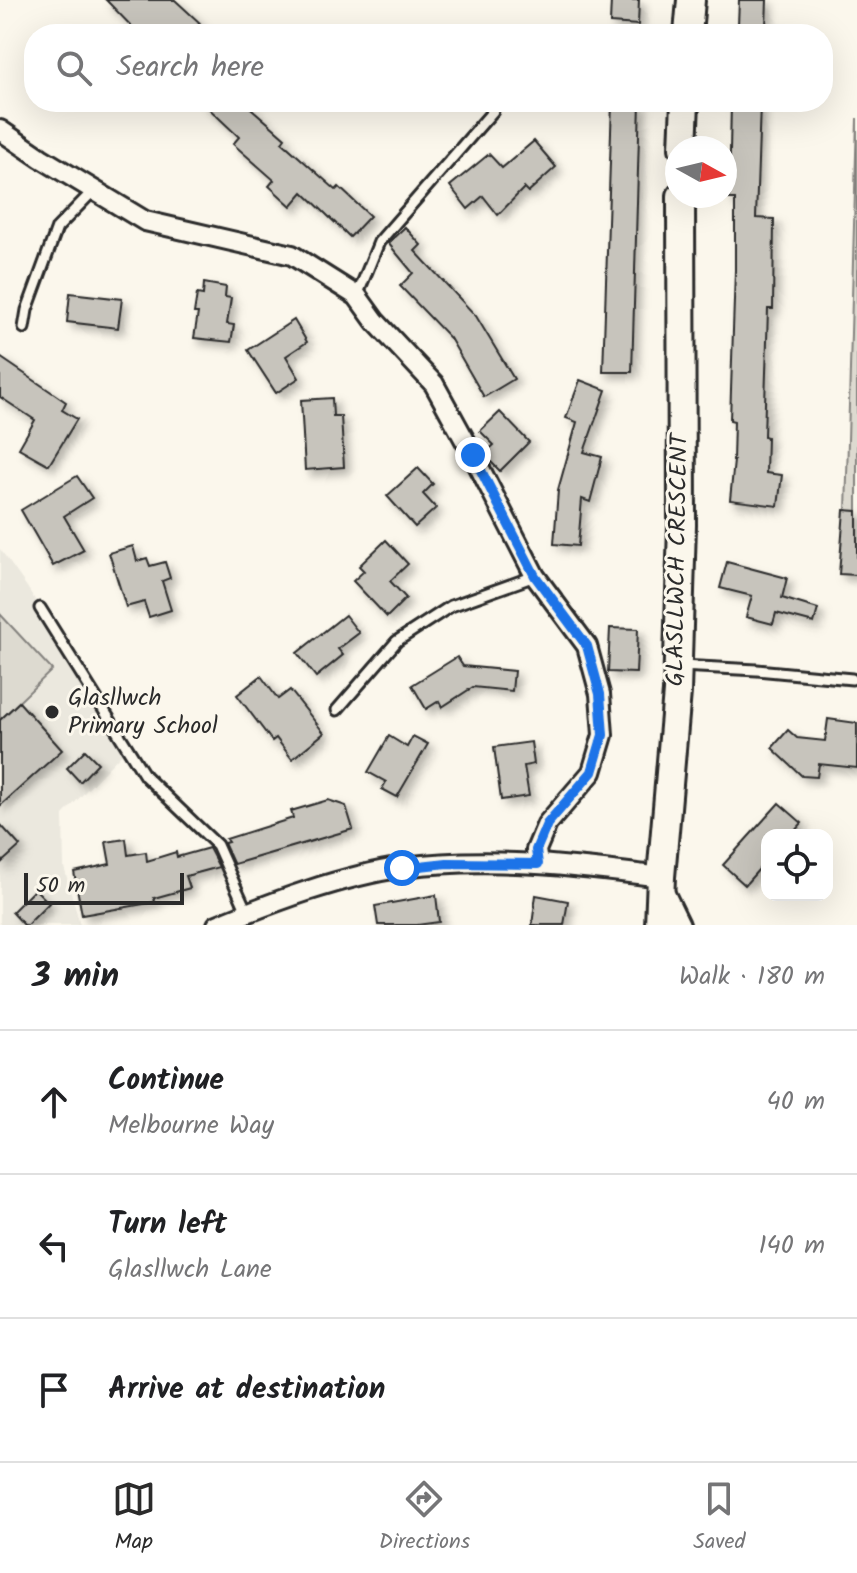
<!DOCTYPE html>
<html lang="en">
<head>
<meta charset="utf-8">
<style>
	:root { --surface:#fff; --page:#f2f2f2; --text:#202124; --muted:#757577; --line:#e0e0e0; --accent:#2b2b2b }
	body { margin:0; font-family:Kalam,sans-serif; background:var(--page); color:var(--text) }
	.controls { position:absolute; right:24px; bottom:24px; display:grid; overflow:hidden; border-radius:16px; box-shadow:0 8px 32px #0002 }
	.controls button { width:72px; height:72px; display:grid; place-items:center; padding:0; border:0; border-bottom:2px solid var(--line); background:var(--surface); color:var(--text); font:40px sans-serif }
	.compass { position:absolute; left:665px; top:136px; width:72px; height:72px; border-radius:50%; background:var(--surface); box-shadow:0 8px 32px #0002; rotate:98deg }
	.scale { position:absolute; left:24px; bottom:20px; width:160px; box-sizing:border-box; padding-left:8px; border:4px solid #2b2b2b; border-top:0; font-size:22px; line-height:28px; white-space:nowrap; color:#2b2b2b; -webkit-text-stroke:6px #fbf7ec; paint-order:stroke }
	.stop { position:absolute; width:24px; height:24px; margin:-18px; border:6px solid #1a73e8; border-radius:50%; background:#fff }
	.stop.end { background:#1a73e8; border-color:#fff; box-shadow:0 2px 8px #0008 }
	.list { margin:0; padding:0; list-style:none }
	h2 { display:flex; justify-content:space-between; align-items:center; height:104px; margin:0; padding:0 32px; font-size:34px }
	h2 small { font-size:26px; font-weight:400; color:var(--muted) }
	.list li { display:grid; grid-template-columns:52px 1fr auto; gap:24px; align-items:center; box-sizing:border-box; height:144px; padding:0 32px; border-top:2px solid var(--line) }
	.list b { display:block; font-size:30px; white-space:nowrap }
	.list p { margin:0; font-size:26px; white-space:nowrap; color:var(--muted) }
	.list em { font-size:26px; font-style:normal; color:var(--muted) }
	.icon { flex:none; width:44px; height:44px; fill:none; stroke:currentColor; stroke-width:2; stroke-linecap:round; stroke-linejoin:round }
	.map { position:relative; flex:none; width:857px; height:925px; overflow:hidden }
	.search { position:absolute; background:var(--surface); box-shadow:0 8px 32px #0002; left:24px; right:24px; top:24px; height:88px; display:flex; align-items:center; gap:20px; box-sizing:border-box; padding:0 28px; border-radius:32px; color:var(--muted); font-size:30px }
	.sheet { height:536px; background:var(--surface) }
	nav { display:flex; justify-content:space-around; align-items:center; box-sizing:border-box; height:112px; border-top:2px solid var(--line); background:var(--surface); font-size:22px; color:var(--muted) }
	nav a { display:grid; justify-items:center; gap:4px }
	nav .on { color:var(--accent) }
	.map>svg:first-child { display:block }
	.built { fill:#ebe8de }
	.green { fill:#dddad0; stroke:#84827e; stroke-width:2 }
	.building { fill:#c7c4bc; stroke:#2b2b2b; stroke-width:2; filter:url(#shadow) }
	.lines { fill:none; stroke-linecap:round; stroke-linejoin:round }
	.service-casing { stroke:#2b2b2b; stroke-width:15 }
	.minor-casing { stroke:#2b2b2b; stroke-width:24 }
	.tertiary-casing { stroke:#2b2b2b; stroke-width:28 }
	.secondary-casing { stroke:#2b2b2b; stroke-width:32 }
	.service { stroke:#fbf7ec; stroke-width:9 }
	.minor { stroke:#fbf7ec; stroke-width:18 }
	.tertiary { stroke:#fbf7ec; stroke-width:22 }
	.secondary { stroke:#fbf7ec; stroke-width:26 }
	.route { stroke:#1a73e8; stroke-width:10 }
	.poi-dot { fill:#2b2b2b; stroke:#fbf7ec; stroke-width:3 }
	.labels { text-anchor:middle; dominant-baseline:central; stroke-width:6; stroke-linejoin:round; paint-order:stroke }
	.street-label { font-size:24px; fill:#2b2b2b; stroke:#fbf7ec }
	.poi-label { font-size:24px; fill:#2b2b2b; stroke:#fbf7ec; text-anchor:start }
</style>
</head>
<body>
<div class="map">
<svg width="857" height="925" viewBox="0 0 857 925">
	<defs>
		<filter id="shadow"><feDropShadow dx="5.5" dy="5.5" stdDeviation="4" flood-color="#0004"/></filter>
	</defs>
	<rect width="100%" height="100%" fill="#fbf7ec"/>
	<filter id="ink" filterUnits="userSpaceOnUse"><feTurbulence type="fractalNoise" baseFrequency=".0125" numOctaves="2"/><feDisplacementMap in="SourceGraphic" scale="16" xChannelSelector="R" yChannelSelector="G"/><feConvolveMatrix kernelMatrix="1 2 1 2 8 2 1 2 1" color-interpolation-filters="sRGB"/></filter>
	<g filter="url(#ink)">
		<path class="built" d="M0 549 27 587 127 748 63 815 64 867 80 925H0Z"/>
		<g class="green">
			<path d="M857 118V513L846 512Z"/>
			<path d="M0 614 52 670 0 720Z"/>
		</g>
		<g class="building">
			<path d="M106 0H175L200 23 190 34H139Z"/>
			<path d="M611 0H639L638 25 610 23Z"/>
			<path d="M739 0H767L766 26 738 25Z"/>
			<path d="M202 102H244L285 138 282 142 336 190 339 187 370 216 350 237 303 192 291 206 269 186 274 180 233 144 239 137Z"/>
			<path d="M612 102H640L632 372H603Z"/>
			<path d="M731 103 760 104 756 218 774 219 773 309H768L764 436 767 437 766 473 782 475 778 506 730 500 734 461H733L734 421 730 420 735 270V199H729Z"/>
			<path d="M534 141 556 167 528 192 524 188 498 215 483 196 468 209 450 186 489 154 502 168Z"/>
			<path d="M405 227 421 245 415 251 476 316 514 379 484 397 450 338 400 286 413 273 388 243Z"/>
			<path d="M204 283 226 287 225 297 231 298 227 324 234 325 231 342 194 338 198 313H194L197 294 203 295Z"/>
			<path d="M70 293 122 299 118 328 67 322Z"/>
			<path d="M294 320 307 342 286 356 299 378 276 393 248 350Z"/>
			<path d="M0 357 66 402 62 410 77 419 49 465 19 448 35 420 0 397Z"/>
			<path d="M580 380 606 390 584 452 602 457 590 502 582 499 578 546 554 544 558 490 577 422 566 418Z"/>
			<path d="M332 398 333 416H341L344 467 305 470 301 400Z"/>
			<path d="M500 412 529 442 500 471 489 460 485 453 494 445 480 431Z"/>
			<path d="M418 468 433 484 423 494 436 508 415 527 387 496Z"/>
			<path d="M77 476 92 498 64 516 84 550 53 566 21 510Z"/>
			<path d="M844 510 857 511V575L839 574Z"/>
			<path d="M386 540 408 564 390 581 406 598 387 617 353 581 364 571 359 566Z"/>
			<path d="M133 546 137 561 147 558 150 566 165 562 170 578 162 581 171 610 149 617 144 602 126 607 109 553Z"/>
			<path d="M727 562 787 578 782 598 818 609 814 623 776 613 773 624 746 617 752 596 720 588Z"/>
			<path d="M345 615 359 633 338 649 343 655 316 677 297 653Z"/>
			<path d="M610 628 638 629 636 673 608 672Z"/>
			<path d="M457 657 463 666 514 671 512 691 473 687 442 707 439 701 426 709 412 685Z"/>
			<path d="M261 676 278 699 290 690 324 733 292 759 276 738 272 741 237 695Z"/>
			<path d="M19 702 62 750 0 806V720Z"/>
			<path d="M828 719 857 723V768L819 764 817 777 802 776 772 748 788 730 797 738 825 741Z"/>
			<path d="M389 736 407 747 413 736 428 744 397 797 382 789 386 782 368 772Z"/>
			<path d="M531 742 534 764 524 766 529 796 501 800 494 747Z"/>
			<path d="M85 750 98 763 80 782 67 768Z"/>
			<path d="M328 800 346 806 353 829 234 864 233 863 224 843 228 842 226 839 293 818 291 811Z"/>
			<path d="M779 803 802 823 791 835H767V860L745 885 723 865Z"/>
			<path d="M0 824 20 846 0 864Z"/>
			<path d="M126 839 128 855 146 852 147 861 176 852 177 857 209 848 219 867 186 876 190 888 154 898 155 902 82 915 74 872 110 864 106 842Z"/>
			<path d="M35 889 49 903 27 925H24L12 912Z"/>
			<path d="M436 895 439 922 417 925H378L375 906Z"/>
			<path d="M536 895 568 901 564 925H532Z"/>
		</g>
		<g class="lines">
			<g class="service-casing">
				<g id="service">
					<path d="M357 296 379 242 493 111"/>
					<path d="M24 328 27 310 57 228 94 190"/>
					<path d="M40 608 145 776 217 845 247 912"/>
					<path d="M680 666 757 670 852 679"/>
					<path d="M337 710 397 641 451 606 535 576"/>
				</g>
			</g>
			<g class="minor-casing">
				<g id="minor">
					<path d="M0 130 41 158 145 221 292 255 357 296 375 321 434 384 473 455 535 576 587 646 600 694 603 735 592 772 547 824 536 850 538 864"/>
					<path d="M217 925C275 901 342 876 404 867 489 856 577 866 661 877"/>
				</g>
			</g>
			<g class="tertiary-casing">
				<path id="tertiary" d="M661 890 678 925"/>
			</g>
			<g class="secondary-casing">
				<g id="secondary">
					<path d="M688 34 691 0"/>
					<path d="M683 148 685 102"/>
					<path d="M659 925 661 877 677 692 682 525 681 196"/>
				</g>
			</g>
			<use href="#service" class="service"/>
			<use href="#minor" class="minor"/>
			<use href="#tertiary" class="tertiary"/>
			<use href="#secondary" class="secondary"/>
		</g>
	</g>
	<g class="lines" filter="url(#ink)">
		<path class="route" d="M402 868 447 863 538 864 536 850 547 824 592 772 603 735 600 694 587 646 535 576 473 455"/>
	</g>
	<circle class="poi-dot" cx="52" cy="712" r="8"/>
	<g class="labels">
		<g class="street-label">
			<text transform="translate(678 560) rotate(-89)">GLASLLWCH CRESCENT</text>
		</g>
		<g class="poi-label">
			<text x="68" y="698">Glasllwch<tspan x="68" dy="28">Primary School</tspan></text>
		</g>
	</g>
</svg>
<div class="controls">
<button><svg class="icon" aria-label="locate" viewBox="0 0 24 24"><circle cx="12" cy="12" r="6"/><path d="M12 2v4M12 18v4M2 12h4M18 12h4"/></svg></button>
</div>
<svg class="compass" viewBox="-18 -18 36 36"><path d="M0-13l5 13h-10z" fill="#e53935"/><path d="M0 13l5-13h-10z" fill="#757577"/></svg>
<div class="scale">50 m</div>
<div class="stop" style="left:402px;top:868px"></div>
<div class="stop end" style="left:473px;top:455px"></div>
<div class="search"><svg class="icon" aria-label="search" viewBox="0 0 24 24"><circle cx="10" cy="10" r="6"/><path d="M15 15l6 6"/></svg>Search here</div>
</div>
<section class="sheet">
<h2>3 min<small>Walk · 180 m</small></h2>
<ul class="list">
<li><svg class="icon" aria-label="ahead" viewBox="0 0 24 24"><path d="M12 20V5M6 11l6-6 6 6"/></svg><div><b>Continue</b><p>Melbourne Way</p></div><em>40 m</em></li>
<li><svg class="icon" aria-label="left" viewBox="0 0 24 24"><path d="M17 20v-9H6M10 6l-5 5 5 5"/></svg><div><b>Turn left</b><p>Glasllwch Lane</p></div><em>140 m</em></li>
<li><svg class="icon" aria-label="arrive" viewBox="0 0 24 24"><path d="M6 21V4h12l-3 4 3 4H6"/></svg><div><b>Arrive at destination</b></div></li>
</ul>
</section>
<nav>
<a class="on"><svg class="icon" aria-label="map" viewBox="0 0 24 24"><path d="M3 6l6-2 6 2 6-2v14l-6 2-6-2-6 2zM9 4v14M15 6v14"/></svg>Map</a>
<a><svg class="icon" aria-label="directions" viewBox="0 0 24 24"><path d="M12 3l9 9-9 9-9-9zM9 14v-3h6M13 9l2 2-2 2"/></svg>Directions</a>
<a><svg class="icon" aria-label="saved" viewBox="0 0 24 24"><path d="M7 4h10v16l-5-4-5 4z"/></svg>Saved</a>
</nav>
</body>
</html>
